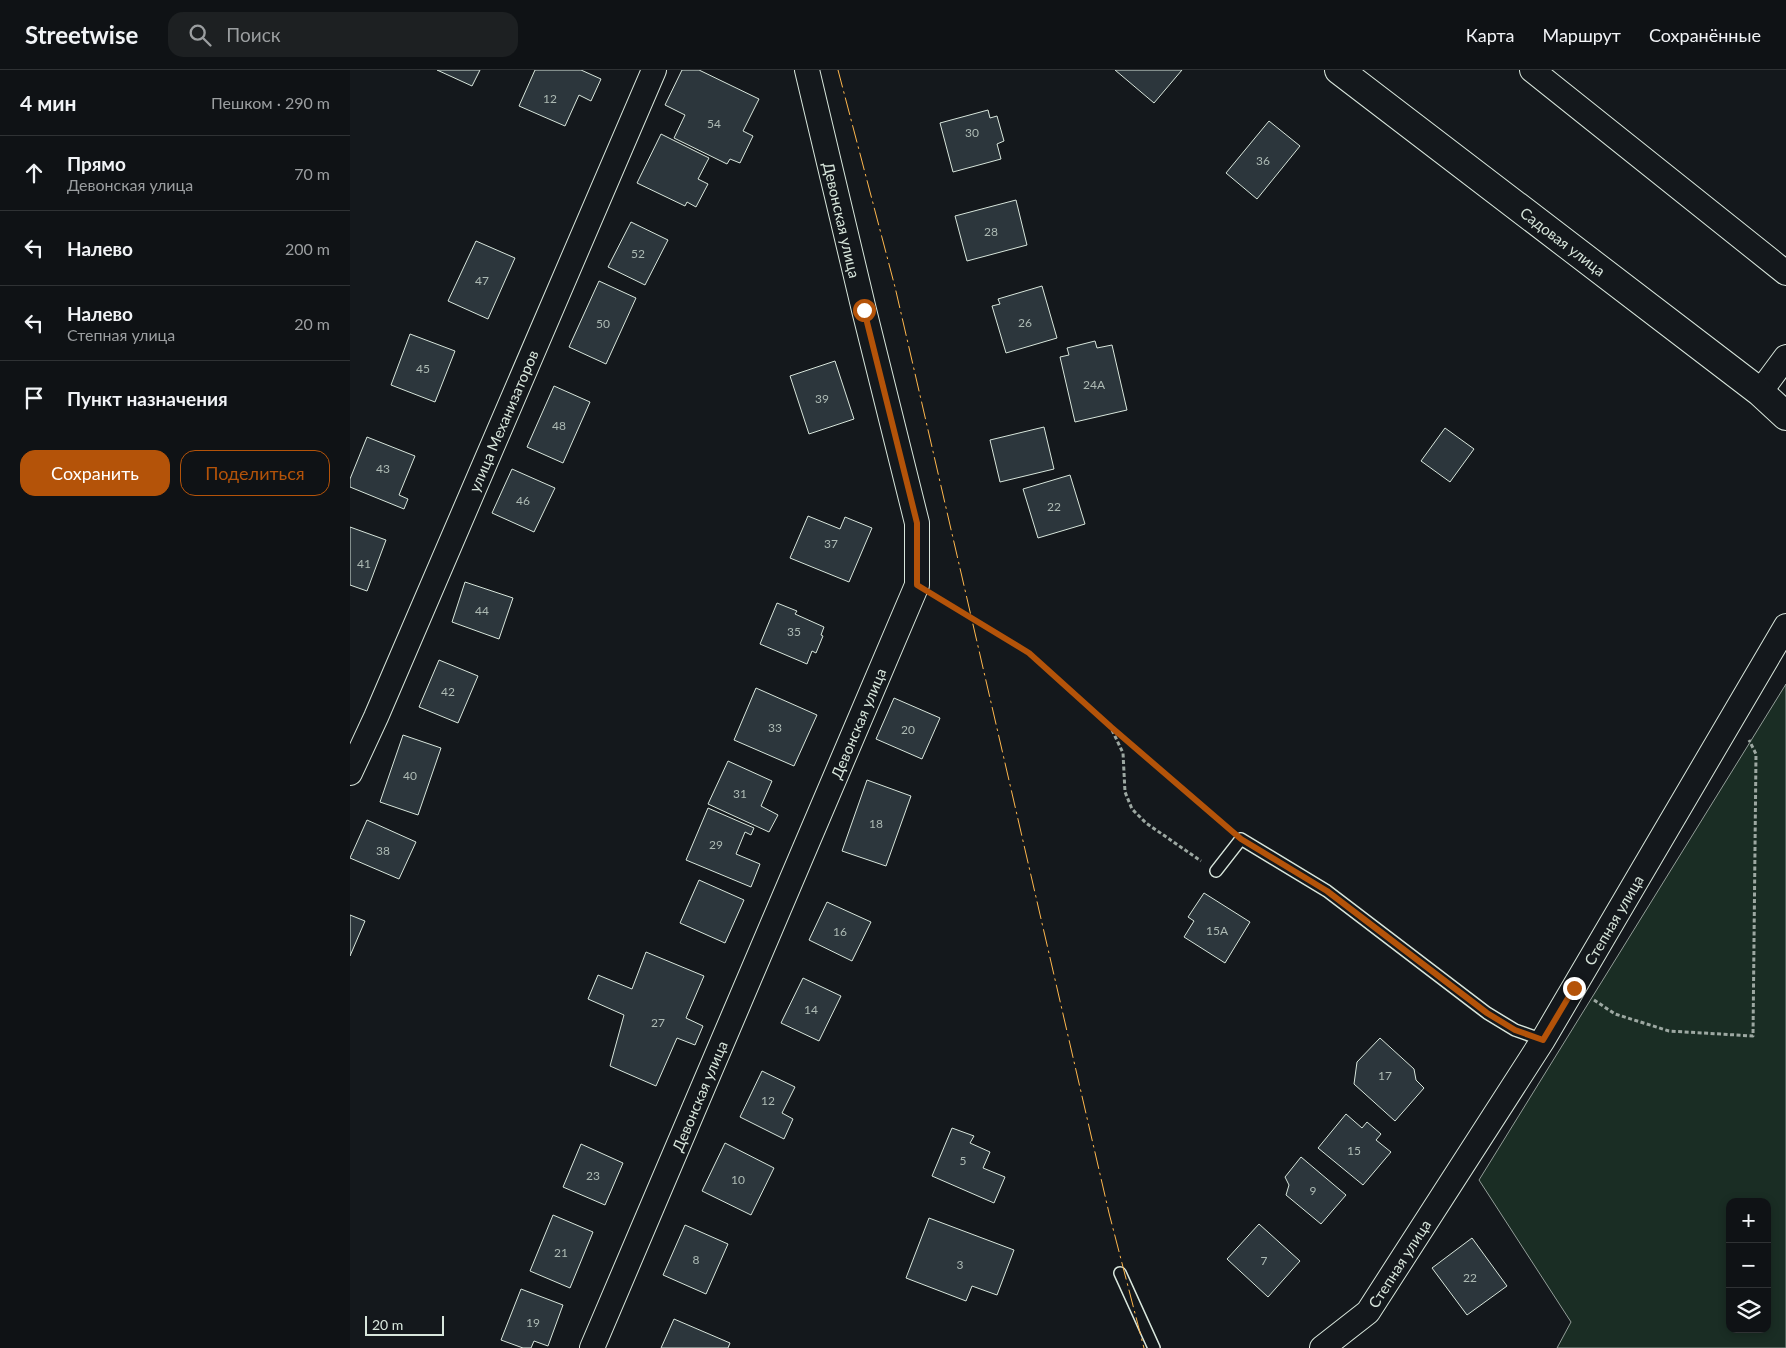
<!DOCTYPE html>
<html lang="ru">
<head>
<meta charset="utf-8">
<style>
	:root { --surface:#0f1215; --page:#1d2022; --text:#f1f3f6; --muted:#9b9ea0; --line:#2f3234; --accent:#b45309 }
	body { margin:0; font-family:Lato,sans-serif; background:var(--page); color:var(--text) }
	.controls { position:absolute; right:15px; bottom:15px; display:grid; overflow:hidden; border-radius:10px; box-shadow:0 2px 8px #0003 }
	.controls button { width:45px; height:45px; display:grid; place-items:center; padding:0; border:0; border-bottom:1px solid var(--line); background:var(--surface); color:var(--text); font:25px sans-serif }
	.scale { position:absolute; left:15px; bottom:12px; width:79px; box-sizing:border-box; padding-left:5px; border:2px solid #d8e6dc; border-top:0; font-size:14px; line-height:18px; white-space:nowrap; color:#d8e6dc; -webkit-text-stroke:4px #14181c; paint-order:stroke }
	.stop { position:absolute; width:15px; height:15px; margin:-11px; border:4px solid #b45309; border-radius:50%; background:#fff }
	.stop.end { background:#b45309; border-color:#fff; box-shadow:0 1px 5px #0008 }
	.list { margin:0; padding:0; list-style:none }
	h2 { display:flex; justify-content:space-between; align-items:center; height:65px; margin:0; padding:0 20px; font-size:21px }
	h2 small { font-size:16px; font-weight:400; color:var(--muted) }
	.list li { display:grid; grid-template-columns:32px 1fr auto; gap:15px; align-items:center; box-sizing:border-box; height:75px; padding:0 20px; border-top:1px solid var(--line) }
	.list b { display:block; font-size:19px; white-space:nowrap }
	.list p { margin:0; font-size:16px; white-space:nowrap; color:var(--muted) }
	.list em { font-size:16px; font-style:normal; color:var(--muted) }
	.actions { display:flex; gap:10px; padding:15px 20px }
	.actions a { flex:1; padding:11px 0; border:1px solid var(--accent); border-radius:15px; text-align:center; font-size:18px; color:var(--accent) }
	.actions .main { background:var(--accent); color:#fff }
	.icon { flex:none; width:28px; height:28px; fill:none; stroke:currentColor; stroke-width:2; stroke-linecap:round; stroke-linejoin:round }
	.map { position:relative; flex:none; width:1436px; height:1278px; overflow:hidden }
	header { display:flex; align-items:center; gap:30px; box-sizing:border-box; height:70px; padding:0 25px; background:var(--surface); border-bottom:1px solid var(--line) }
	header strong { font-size:24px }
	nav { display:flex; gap:28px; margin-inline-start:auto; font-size:18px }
	.search { width:350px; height:45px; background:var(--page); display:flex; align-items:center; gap:12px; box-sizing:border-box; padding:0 18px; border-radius:15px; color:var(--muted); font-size:19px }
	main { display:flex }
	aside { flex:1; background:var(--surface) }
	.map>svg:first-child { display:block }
	.green { fill:#1a2d24; stroke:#939e99; fill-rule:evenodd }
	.building { fill:#2c363c; stroke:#d8e6dc }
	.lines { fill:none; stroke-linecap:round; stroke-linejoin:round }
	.lane-casing { stroke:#d8e6dc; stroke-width:14 }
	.street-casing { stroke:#d8e6dc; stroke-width:26 }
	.secondary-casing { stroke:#d8e6dc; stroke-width:30 }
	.path { stroke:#9da8a2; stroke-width:3; stroke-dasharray:4 2.5; stroke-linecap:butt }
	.lane { stroke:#14181c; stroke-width:11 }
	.street { stroke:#14181c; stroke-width:24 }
	.secondary { stroke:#14181c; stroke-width:28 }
	.power { stroke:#ffb74d; stroke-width:1; stroke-dasharray:18 4 2.5 4; stroke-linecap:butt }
	.route { stroke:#b45309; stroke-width:6 }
	.labels { text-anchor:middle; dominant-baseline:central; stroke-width:4; stroke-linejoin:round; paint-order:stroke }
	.number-label { font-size:12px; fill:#adbab4 }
	.street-label { font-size:15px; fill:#d8e6dc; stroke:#14181c }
</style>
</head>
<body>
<header>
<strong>Streetwise</strong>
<div class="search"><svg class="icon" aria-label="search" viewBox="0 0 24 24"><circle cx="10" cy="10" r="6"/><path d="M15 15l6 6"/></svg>Поиск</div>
<nav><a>Карта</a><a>Маршрут</a><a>Сохранённые</a></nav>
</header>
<main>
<aside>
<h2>4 мин<small>Пешком · 290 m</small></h2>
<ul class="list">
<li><svg class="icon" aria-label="ahead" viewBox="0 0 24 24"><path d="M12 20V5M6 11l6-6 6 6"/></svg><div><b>Прямо</b><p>Девонская улица</p></div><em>70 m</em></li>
<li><svg class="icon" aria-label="left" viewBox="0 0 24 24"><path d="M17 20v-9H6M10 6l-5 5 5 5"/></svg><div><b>Налево</b></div><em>200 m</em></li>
<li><svg class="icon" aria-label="left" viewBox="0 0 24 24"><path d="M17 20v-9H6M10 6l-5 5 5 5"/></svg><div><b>Налево</b><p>Степная улица</p></div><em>20 m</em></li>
<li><svg class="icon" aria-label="arrive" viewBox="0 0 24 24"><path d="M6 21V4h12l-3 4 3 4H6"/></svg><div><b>Пункт назначения</b></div></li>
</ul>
<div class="actions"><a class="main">Сохранить</a><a>Поделиться</a></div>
</aside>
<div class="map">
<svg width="1436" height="1278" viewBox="0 0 1436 1278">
	<rect width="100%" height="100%" fill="#14181c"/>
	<path class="green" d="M1436 614V1278H1207L1221 1252 1129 1110ZM1380 1132H1417V1259H1380Z"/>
	<g class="building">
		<path d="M87 0H130L122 16Z"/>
		<path d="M185 0H231L251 9 241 31 229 25 215 56 169 36Z"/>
		<path d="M332 0H349L409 29 393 61 403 66 390 93 380 89 377 94 324 68 335 45 315 35Z"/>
		<path d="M765 0H832L804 33Z"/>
		<path d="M638 40 640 48 647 46 654 71 647 74 651 89 603 102 590 53Z"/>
		<path d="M919 51 950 76 907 129 876 103Z"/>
		<path d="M311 64 359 88 348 109 358 114 346 137 337 132 335 136 287 113Z"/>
		<path d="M666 130 677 175 617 191 605 146Z"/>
		<path d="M281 152 318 170 295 215 258 197Z"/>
		<path d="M126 171 165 188 138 249 98 231Z"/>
		<path d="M249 211 286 228 256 294 219 277Z"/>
		<path d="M692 216 707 268 656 283 642 236 650 234 648 229Z"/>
		<path d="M60 264 105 281 85 332 41 315Z"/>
		<path d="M745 271 747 278 762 275 777 340 725 352 710 287 719 285 717 278Z"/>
		<path d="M485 291 504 349 459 364 440 306Z"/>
		<path d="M204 316 240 332 213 393 177 377Z"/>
		<path d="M694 357 704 399 650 412 640 370Z"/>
		<path d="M1095 358 1124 379 1100 412 1071 391Z"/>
		<path d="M17 367 65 386 49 425 58 429 54 439 0 417V409Z"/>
		<path d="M162 399 205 418 184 462 142 443Z"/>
		<path d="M720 405 735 454 688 468 673 419Z"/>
		<path d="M458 446 490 459 495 447 522 458 499 512 440 488Z"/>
		<path d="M0 457 36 470 17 521 0 515Z"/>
		<path d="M115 512 163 528 149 569 102 552Z"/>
		<path d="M427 533 447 541 445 544 474 557 471 565 473 566 466 583 462 581 457 594 410 574Z"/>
		<path d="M89 590 128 606 108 653 69 637Z"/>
		<path d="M406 618 467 645 444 696 384 670Z"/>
		<path d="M544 628 590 648 572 689 526 669Z"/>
		<path d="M53 665 91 678 68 745 30 732Z"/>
		<path d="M378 691 422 711 411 736 428 745 419 762 358 734Z"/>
		<path d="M517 710 561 726 536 796 492 781Z"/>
		<path d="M358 738 404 758 401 765 395 762 386 784 410 794 401 817 336 790Z"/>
		<path d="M17 750 66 772 49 809 0 788Z"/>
		<path d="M349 810 394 830 375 873 330 853Z"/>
		<path d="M854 823 900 852 875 893 834 867 844 851 838 847Z"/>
		<path d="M477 832 521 852 502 891 459 870Z"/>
		<path d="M0 845 15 851 0 886Z"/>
		<path d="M296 882 354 906 336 948 353 956 345 975 327 968 306 1016 260 996 274 945 238 929 248 905 282 919Z"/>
		<path d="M453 908 491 926 469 971 431 953Z"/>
		<path d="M1030 968 1064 999 1066 1010 1074 1018 1045 1051 1004 1014 1007 992Z"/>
		<path d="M412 1001 445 1017 432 1043 443 1049 434 1069 390 1047Z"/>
		<path d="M996 1044 1012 1058 1017 1052 1031 1064 1026 1070 1041 1082 1013 1115 968 1078Z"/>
		<path d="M602 1058 624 1066 620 1073 640 1082 633 1098 655 1107 644 1133 582 1106Z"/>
		<path d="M375 1073 424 1098 401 1145 352 1121Z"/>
		<path d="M231 1074 273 1093 255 1135 213 1117Z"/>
		<path d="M951 1087 996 1125 971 1154 936 1125 939 1115 935 1107Z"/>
		<path d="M203 1145 243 1162 220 1218 180 1201Z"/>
		<path d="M579 1148 664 1180 647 1225 622 1216 616 1231 556 1208Z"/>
		<path d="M909 1154 950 1191 918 1227 877 1189Z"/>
		<path d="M335 1155 378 1174 356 1224 313 1205Z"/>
		<path d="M1122 1168 1157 1216 1117 1245 1082 1198Z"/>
		<path d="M171 1219 213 1235 198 1276 184 1271 181 1278H173L151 1270Z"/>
		<path d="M324 1249 380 1273 378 1278H311Z"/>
	</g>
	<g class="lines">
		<g class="lane-casing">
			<g id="lane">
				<path d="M866 801 891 769 977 821 1137 943 1165 960 1193 970"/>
				<path d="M770 1203 804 1278"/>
			</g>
		</g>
		<g class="street-casing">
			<g id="street">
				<path d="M1182 0 1436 203"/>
				<path d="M1410 322 1436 287"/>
				<path id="s1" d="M0 703 26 647 304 0"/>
				<path id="s2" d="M242 1278 567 515V453L514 240 457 0"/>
				<path id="s3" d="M972 1278 1018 1242 1193 970 1436 556"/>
			</g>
		</g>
		<g class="secondary-casing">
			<g id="secondary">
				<path id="s4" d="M989 0 1410 322 1436 346"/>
			</g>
		</g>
		<g class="path">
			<path d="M589 528 679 583 761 657 876 757"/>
			<path d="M762 660 773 683 775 722 782 739 796 753 851 791"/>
			<path d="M1244 930 1265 944 1319 961 1403 966 1406 684 1399 670"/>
		</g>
		<use href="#lane" class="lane"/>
		<use href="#street" class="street"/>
		<use href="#secondary" class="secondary"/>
		<path class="power" d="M488 0 545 217 759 1143 794 1278"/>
	</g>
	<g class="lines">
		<path class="route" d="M514 240 567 453V515L679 583 761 657 891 769 977 821 1137 943 1165 960 1193 970 1224 918"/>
	</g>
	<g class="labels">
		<g class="number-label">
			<text x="200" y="28">12</text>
			<text x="364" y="53">54</text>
			<text x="622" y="62">30</text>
			<text x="913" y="90">36</text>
			<text x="641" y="161">28</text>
			<text x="288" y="183">52</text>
			<text x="132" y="210">47</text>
			<text x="675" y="252">26</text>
			<text x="253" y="253">50</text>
			<text x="73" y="298">45</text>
			<text x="744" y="314">24А</text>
			<text x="472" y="328">39</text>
			<text x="209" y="355">48</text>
			<text x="33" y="398">43</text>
			<text x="173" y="430">46</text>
			<text x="704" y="436">22</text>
			<text x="481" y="473">37</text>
			<text x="14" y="493">41</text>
			<text x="132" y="540">44</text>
			<text x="444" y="561">35</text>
			<text x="98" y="621">42</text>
			<text x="425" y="657">33</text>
			<text x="558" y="659">20</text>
			<text x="60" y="705">40</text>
			<text x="390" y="723">31</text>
			<text x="526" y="753">18</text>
			<text x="366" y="774">29</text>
			<text x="33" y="780">38</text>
			<text x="867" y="860">15А</text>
			<text x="490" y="861">16</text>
			<text x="461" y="939">14</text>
			<text x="308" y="952">27</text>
			<text x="1035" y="1005">17</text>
			<text x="418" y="1030">12</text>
			<text x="1004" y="1080">15</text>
			<text x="613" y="1090">5</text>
			<text x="243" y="1105">23</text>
			<text x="388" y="1109">10</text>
			<text x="963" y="1120">9</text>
			<text x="211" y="1182">21</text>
			<text x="346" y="1189">8</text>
			<text x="914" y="1190">7</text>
			<text x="610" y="1194">3</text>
			<text x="1120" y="1207">22</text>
			<text x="183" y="1252">19</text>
		</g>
		<g class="street-label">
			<text transform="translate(492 150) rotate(77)">Девонская улица</text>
			<text stroke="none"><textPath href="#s4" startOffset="282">Садовая улица</textPath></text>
			<text stroke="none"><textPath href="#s1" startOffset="384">улица Механизаторов</textPath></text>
			<text stroke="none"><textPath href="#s2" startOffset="679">Девонская улица</textPath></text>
			<text stroke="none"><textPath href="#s3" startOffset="521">Степная улица</textPath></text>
			<text stroke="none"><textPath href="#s2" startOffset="274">Девонская улица</textPath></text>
			<text stroke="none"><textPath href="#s3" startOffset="116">Степная улица</textPath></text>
		</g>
	</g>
</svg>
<div class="controls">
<button>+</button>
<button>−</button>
<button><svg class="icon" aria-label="layers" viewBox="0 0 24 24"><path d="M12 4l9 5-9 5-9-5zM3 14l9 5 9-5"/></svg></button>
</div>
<div class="scale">20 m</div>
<div class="stop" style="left:514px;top:240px"></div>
<div class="stop end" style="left:1224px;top:918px"></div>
</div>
</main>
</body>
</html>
